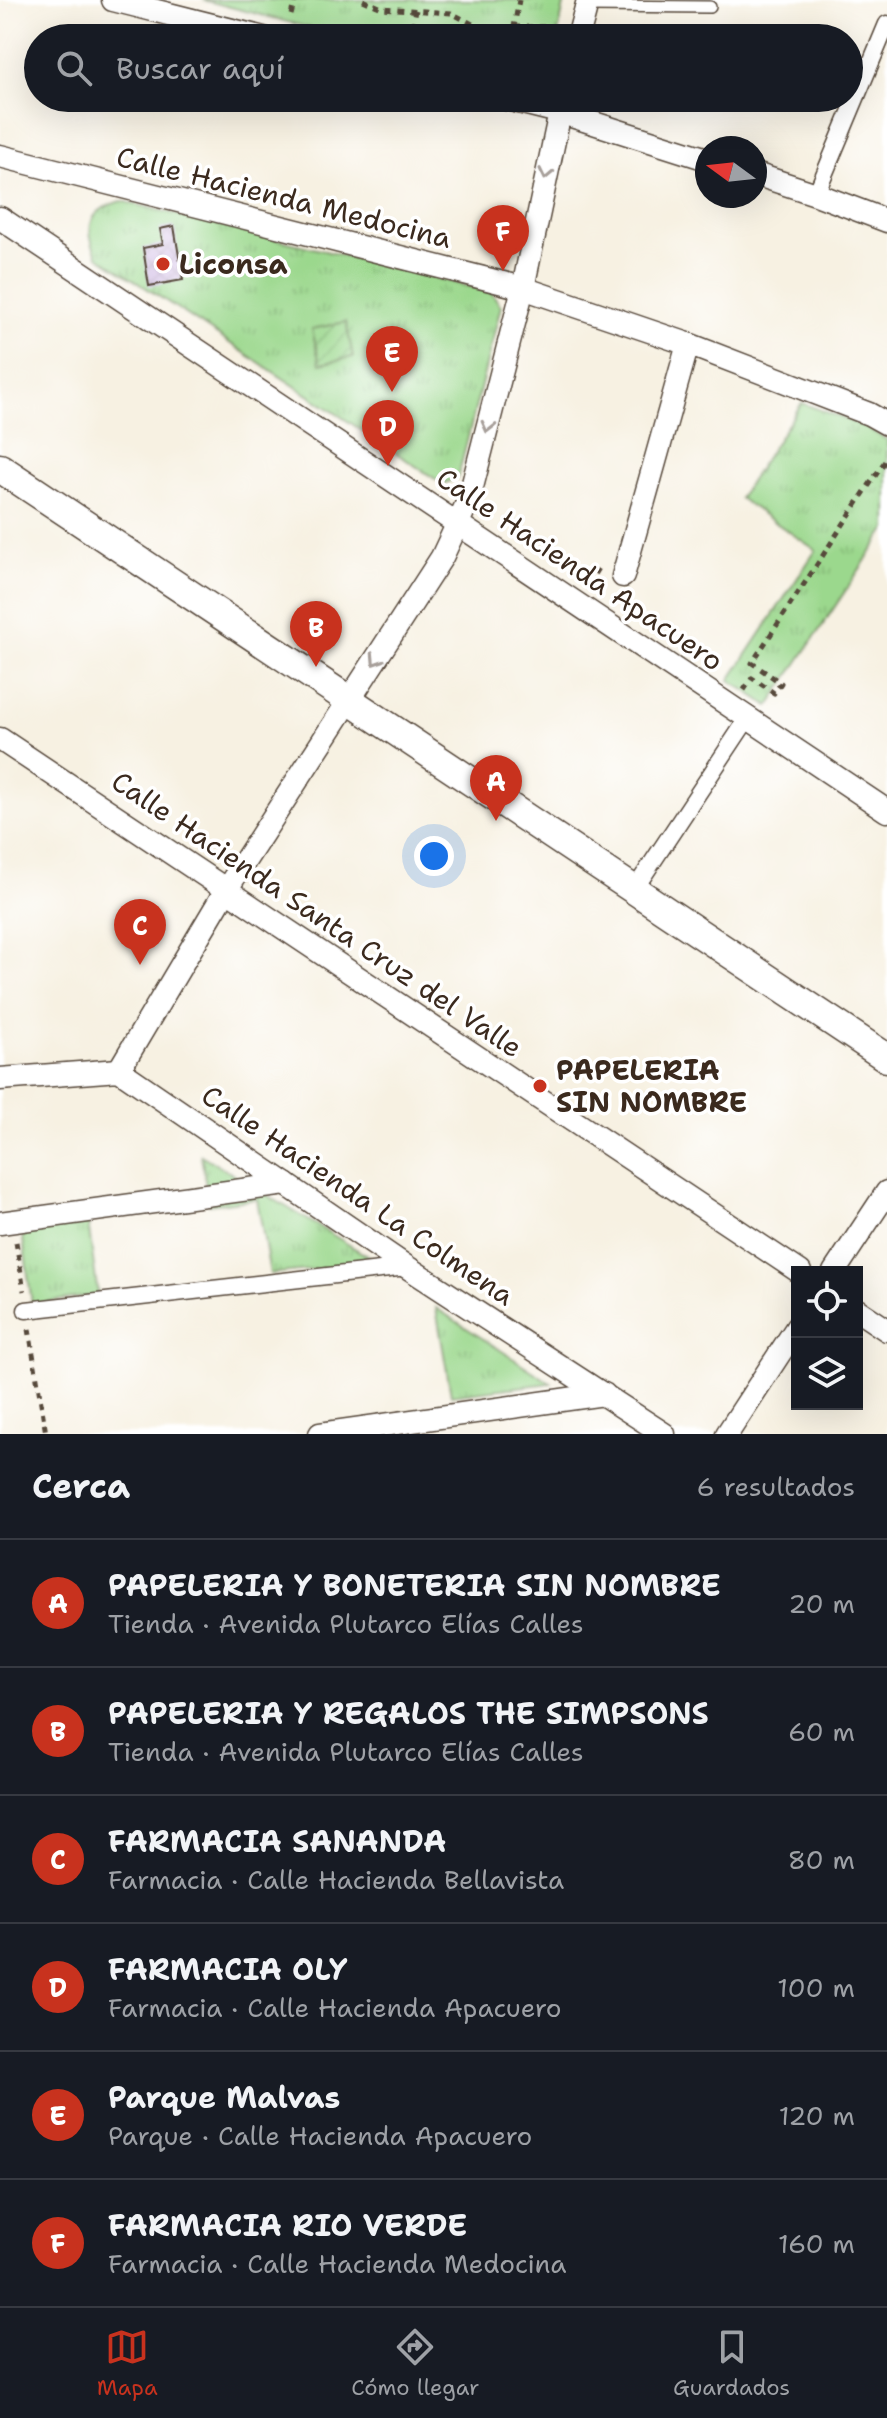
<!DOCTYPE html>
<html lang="es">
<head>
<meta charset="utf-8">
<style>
	:root { --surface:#171b24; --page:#242831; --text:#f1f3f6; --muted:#9ea1a6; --line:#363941; --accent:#c8321e }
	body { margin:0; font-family:"Shantell Sans",sans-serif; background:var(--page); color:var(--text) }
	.controls { position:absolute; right:24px; bottom:24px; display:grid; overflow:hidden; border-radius:0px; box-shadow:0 8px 32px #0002 }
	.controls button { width:72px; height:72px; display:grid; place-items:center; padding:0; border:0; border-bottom:2px solid var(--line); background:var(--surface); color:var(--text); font:40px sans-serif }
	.compass { position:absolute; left:695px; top:136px; width:72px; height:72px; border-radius:50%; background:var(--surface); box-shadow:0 8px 32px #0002; rotate:285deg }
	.you { position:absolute; left:434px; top:856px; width:28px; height:28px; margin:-20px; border:6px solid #fff; border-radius:50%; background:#1a73e8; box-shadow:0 0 0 12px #1a73e833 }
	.badge { display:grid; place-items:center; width:52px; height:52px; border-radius:50%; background:var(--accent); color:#fff; font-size:26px; font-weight:700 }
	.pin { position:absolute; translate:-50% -66px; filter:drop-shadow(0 2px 4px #0008) }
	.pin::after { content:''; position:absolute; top:42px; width:28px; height:24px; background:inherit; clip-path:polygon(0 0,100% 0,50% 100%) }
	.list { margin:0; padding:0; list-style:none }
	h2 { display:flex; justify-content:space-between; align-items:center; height:104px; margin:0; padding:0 32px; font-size:34px }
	h2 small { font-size:26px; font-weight:400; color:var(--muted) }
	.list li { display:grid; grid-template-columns:52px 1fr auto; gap:24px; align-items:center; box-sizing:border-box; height:128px; padding:0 32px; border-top:2px solid var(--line) }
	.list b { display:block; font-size:30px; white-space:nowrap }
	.list p { margin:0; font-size:26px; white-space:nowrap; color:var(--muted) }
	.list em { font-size:26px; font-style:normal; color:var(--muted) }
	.icon { flex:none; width:44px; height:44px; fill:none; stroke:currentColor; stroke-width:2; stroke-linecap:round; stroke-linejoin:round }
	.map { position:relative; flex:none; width:887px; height:1434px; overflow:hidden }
	.search { position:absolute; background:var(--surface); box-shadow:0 8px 32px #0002; left:24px; right:24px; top:24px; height:88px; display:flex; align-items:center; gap:20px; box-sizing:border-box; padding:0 28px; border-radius:44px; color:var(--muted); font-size:30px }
	.sheet { height:872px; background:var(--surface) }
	nav { display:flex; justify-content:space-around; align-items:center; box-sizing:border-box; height:112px; border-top:2px solid var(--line); background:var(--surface); font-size:22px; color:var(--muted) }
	nav a { display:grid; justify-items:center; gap:4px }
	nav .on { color:var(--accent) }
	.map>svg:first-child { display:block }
	.park { fill:url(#park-tufts); stroke:#6b8156; stroke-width:2 }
	.garden { fill:url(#garden-furrows); stroke:#6b8156; stroke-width:2 }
	.building { fill:url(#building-cross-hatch) }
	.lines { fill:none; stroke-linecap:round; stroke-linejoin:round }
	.service-casing { stroke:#57483b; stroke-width:14 }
	.pedestrian-casing { stroke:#57483b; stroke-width:19 }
	.minor-casing { stroke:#57483b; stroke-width:25 }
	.tertiary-casing { stroke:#57483b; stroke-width:31 }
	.path { stroke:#57483b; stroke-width:5; stroke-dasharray:6 6; stroke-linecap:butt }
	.service { stroke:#fff; stroke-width:11 }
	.pedestrian { stroke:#fff; stroke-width:16 }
	.minor { stroke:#fff; stroke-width:22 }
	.tertiary { stroke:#fff; stroke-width:28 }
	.oneway { stroke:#a79f9a }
	.poi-dot { fill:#c8321e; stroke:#fff; stroke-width:3 }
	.labels { text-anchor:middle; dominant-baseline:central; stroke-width:7; stroke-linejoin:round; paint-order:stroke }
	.street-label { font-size:28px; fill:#3b2a1e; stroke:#fff }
	.poi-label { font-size:28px; font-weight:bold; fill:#3b2a1e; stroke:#fff; text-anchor:start }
</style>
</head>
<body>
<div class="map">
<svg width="887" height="1434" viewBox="0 0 887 1434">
	<defs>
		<pattern id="park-tufts" width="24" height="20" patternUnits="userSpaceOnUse" patternTransform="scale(2)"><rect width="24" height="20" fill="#9bd88d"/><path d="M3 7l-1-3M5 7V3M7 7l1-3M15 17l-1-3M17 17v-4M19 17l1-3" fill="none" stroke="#86ba79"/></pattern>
		<pattern id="garden-furrows" width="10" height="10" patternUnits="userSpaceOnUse" patternTransform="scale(2)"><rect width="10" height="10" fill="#9bd88d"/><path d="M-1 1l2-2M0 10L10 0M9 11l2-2" fill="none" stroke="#86ba79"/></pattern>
		<pattern id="building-cross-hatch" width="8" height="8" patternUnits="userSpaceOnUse" patternTransform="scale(2)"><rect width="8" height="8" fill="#ceb8e3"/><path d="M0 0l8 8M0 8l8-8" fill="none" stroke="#b29ec2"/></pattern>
	</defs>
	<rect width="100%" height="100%" fill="#fff"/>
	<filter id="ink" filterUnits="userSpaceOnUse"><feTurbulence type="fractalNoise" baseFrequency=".0125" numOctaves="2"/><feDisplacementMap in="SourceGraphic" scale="16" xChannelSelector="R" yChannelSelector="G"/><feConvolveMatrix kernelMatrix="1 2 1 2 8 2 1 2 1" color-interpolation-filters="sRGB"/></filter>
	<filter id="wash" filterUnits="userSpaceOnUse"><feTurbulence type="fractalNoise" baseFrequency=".006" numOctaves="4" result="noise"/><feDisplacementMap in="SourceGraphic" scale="32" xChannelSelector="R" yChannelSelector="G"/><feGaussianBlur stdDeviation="1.8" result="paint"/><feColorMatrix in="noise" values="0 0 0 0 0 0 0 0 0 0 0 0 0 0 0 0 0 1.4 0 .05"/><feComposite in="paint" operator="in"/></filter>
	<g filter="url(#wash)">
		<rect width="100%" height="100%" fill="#f7f1e2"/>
		<g class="park">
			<path d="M203 0H565L557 38H349Z"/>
			<path d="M122 201 491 292 501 306 458 477 443 484 98 256C83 228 89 209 122 201Z"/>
			<path d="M802 403 863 426 887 440V528L769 706 730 680 816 550 739 498Z"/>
			<path d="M201 1155 379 1263 270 1274 257 1199 209 1205Z"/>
			<path d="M88 1223 98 1295 32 1304 22 1232Z"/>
			<path d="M436 1308 551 1383 451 1395Z"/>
		</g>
		<path class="garden" d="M346 322 353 357 320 364 312 329Z"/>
		<g id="blocks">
			<path class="building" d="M174 226 183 280 149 286 143 248 163 244 160 229Z"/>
		</g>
	</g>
	<g filter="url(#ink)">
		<use href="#blocks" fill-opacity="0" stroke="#57483b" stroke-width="2"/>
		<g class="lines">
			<g class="service-casing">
				<path id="service" d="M586 6 710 7"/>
			</g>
			<g class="pedestrian-casing">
				<g id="pedestrian">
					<path d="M816 194 887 24"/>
					<path d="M634 890 748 718"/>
					<path d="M26 1310 407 1267"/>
				</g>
			</g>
			<g class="minor-casing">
				<g id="minor">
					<path d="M113 0 264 38"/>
					<path d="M578 38 588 0"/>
					<path d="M503 98 559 112 707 159"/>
					<path d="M0 156 523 288 688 344 869 414 887 424"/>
					<path d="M755 174 816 194 887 221"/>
					<path d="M0 218 887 811"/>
					<path d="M623 576 688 344"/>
					<path d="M0 739 800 1272"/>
					<path d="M119 1070 226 890 442 557 469 499 523 288 563 98"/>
					<path d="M0 1079 119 1070 407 1267 664 1434"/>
					<path d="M0 1223 286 1184"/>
					<path d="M834 1272 887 1192"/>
					<path d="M857 1310 887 1330"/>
					<path d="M320 1434 604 1394"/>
					<path d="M727 1434 797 1327"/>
				</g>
			</g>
			<g class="tertiary-casing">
				<path id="tertiary" d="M0 468 887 1058"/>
			</g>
			<g class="path">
				<path d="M363 0 382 8 451 13 486 31 514 27 519 0"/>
				<path d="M291 15 295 0"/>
				<path d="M514 27H557"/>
				<path d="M410 38 416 10"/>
				<path d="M588 584 600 565"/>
				<path d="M744 690 752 678 774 693 781 683 752 663 887 458"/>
				<path d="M16 1242 24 1291"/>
				<path d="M29 1329 46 1434"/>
			</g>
			<use href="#service" class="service"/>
			<use href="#pedestrian" class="pedestrian"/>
			<use href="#minor" class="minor"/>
			<use href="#tertiary" class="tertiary"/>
		</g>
		<defs><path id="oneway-chevron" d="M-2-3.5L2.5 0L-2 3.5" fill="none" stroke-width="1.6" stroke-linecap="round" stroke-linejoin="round" transform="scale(2)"/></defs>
		<g class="oneway">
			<use href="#oneway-chevron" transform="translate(546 174) rotate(102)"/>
			<use href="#oneway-chevron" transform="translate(488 427) rotate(104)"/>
			<use href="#oneway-chevron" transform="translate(376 660) rotate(123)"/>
		</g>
	</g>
	<g class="poi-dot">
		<circle cx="163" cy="264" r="8"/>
		<circle cx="540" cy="1086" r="8"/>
	</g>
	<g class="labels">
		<g class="street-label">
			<text transform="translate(284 197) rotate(14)">Calle Hacienda Medocina</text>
			<text transform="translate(580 569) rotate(34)">Calle Hacienda Apacuero</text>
			<text transform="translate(317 914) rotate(34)">Calle Hacienda Santa Cruz del Valle</text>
			<text transform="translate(358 1195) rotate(34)">Calle Hacienda La Colmena</text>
		</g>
		<g class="poi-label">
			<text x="179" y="264">Liconsa</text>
			<text x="556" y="1070">PAPELERIA<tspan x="556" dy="32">SIN NOMBRE</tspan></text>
		</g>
	</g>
</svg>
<div class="controls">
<button><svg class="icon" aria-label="locate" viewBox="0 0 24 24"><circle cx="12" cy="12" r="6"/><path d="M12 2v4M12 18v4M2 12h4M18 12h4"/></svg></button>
<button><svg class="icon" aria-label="layers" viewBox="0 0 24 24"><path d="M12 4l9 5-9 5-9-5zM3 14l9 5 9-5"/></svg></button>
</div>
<svg class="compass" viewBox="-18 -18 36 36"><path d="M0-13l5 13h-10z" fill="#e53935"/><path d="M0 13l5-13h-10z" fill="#9ea1a6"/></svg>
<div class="you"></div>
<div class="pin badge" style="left:496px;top:821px">A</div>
<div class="pin badge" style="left:316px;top:667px">B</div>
<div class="pin badge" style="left:140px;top:965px">C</div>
<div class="pin badge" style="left:388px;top:466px">D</div>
<div class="pin badge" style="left:392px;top:392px">E</div>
<div class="pin badge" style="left:503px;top:271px">F</div>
<div class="search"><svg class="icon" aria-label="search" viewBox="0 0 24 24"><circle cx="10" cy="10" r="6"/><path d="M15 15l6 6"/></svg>Buscar aquí</div>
</div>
<section class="sheet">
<h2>Cerca<small>6 resultados</small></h2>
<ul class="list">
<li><span class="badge">A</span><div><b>PAPELERIA Y BONETERIA SIN NOMBRE</b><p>Tienda · Avenida Plutarco Elías Calles</p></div><em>20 m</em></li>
<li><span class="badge">B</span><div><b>PAPELERIA Y REGALOS THE SIMPSONS</b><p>Tienda · Avenida Plutarco Elías Calles</p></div><em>60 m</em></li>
<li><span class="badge">C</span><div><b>FARMACIA SANANDA</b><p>Farmacia · Calle Hacienda Bellavista</p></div><em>80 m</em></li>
<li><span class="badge">D</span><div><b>FARMACIA OLY</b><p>Farmacia · Calle Hacienda Apacuero</p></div><em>100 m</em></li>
<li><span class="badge">E</span><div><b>Parque Malvas</b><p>Parque · Calle Hacienda Apacuero</p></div><em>120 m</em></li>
<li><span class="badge">F</span><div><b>FARMACIA RIO VERDE</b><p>Farmacia · Calle Hacienda Medocina</p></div><em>160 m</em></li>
</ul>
</section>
<nav>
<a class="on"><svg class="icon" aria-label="map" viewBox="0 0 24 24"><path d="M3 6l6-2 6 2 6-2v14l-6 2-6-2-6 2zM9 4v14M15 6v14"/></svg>Mapa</a>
<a><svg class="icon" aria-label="directions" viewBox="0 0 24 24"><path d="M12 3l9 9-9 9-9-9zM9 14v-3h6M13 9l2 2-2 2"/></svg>Cómo llegar</a>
<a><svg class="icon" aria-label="saved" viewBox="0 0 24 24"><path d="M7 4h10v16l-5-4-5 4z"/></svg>Guardados</a>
</nav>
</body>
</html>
